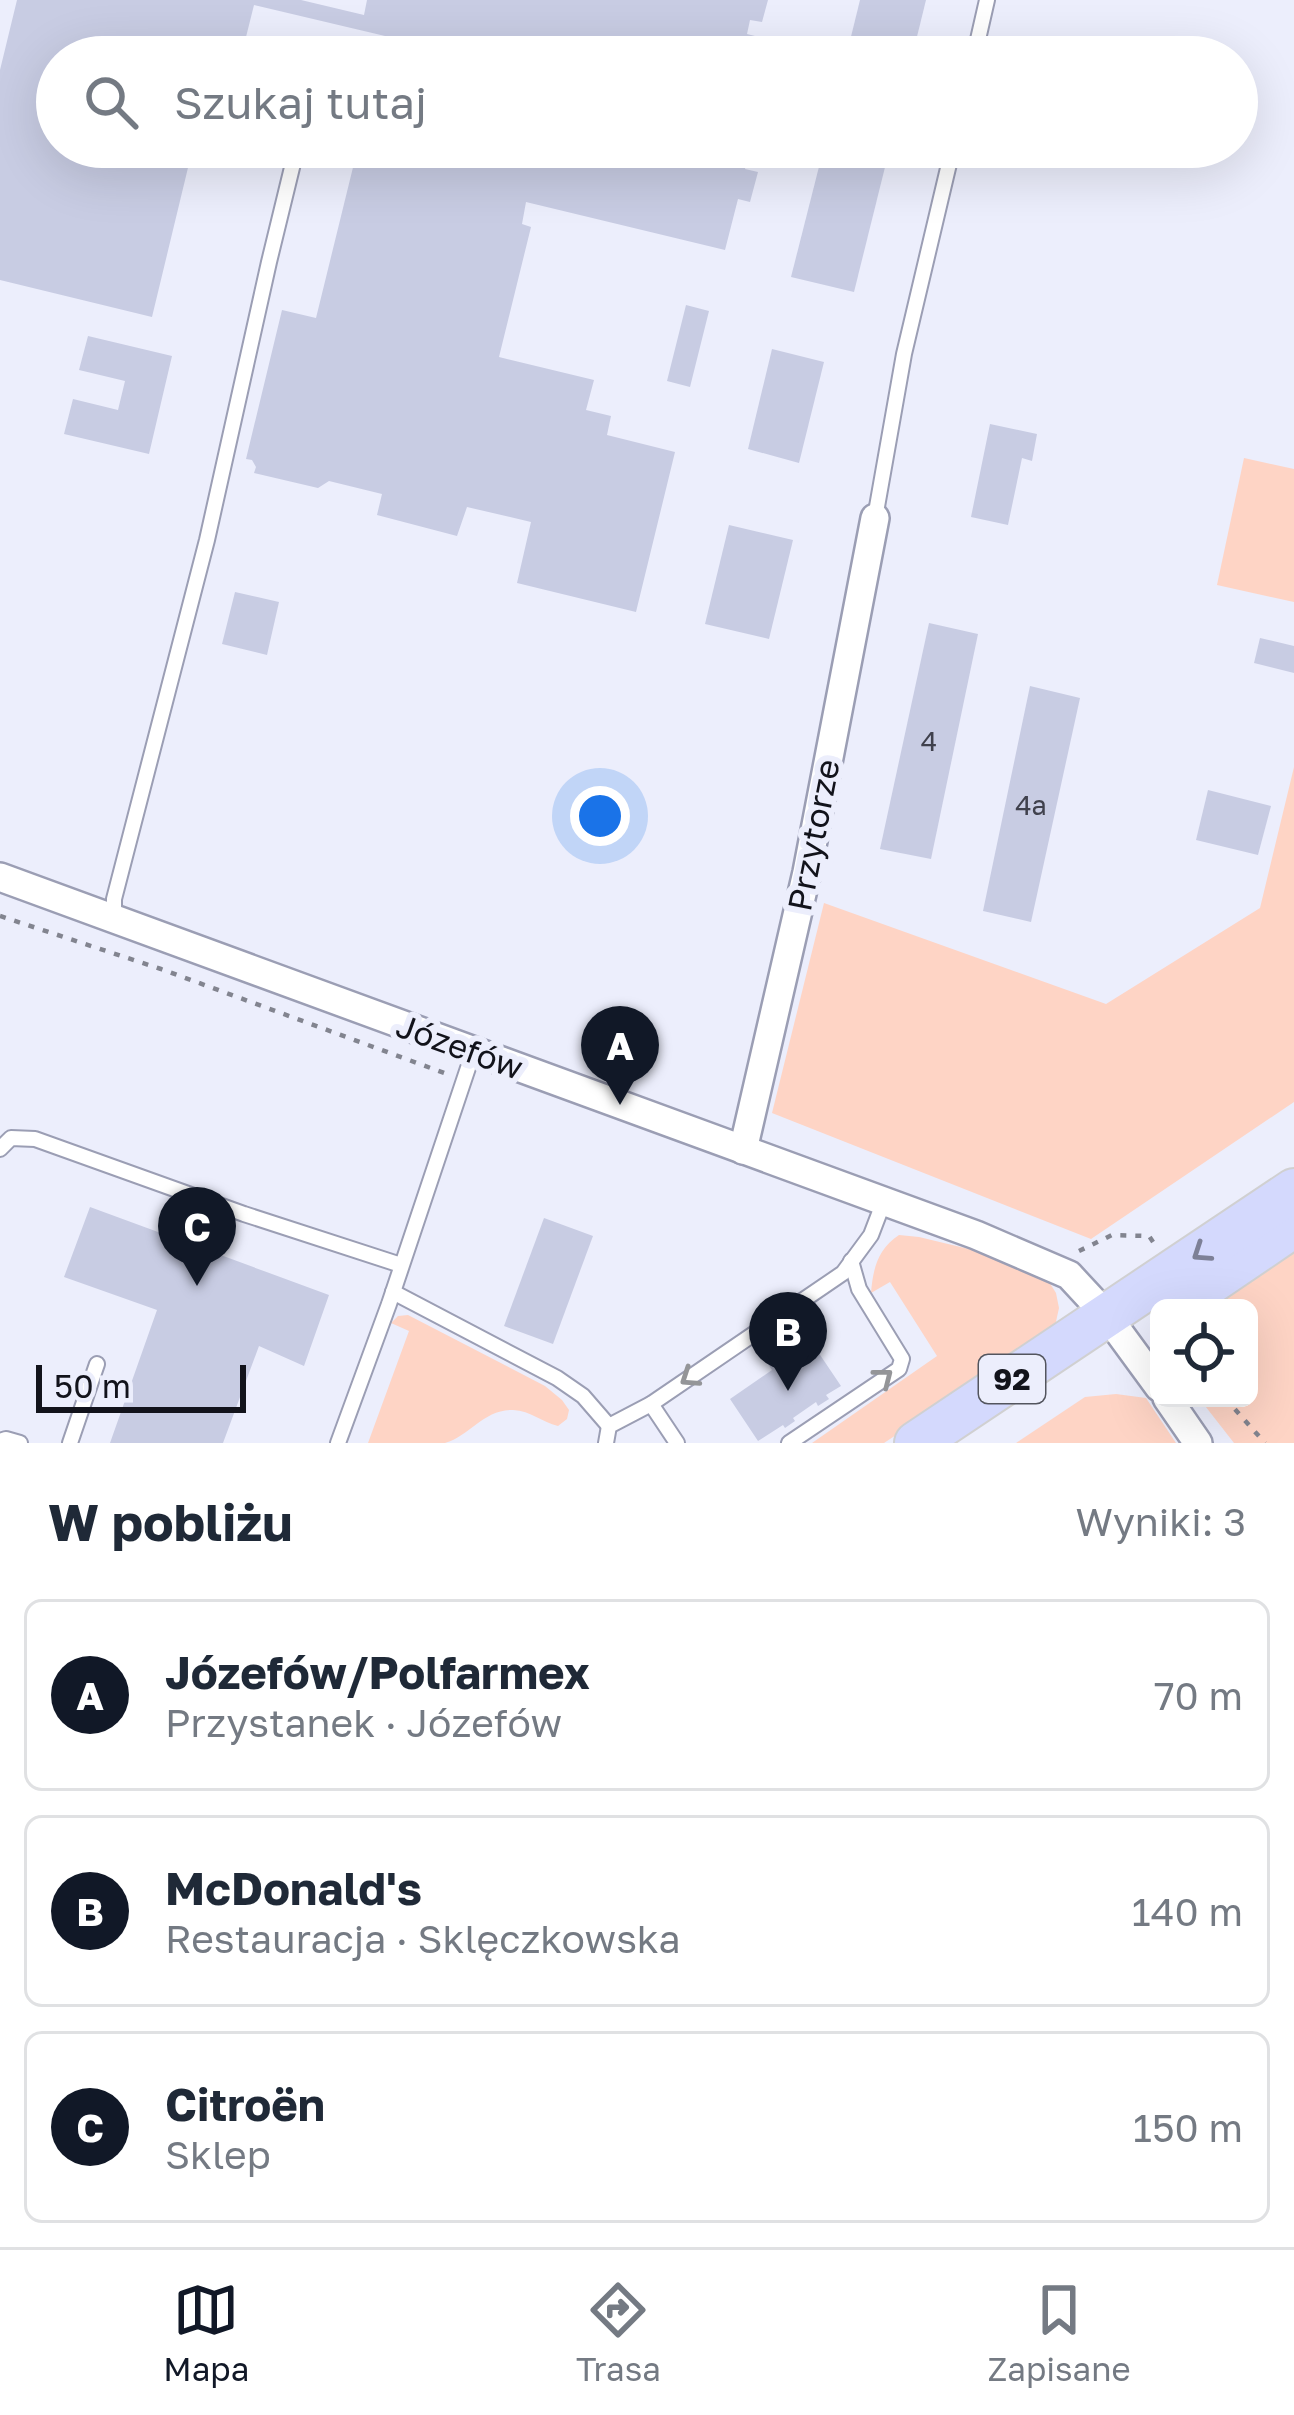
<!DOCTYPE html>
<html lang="pl">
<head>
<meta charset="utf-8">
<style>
	:root { --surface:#fff; --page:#f2f2f3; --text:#1f2937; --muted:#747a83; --line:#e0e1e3; --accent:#111827 }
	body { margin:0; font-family:"Golos Text",sans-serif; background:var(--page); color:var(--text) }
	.controls { position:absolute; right:36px; bottom:36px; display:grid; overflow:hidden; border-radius:18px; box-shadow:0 12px 48px #0002 }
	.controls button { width:108px; height:108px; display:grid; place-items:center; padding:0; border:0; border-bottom:3px solid var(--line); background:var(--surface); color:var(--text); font:60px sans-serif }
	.scale { position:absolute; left:36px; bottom:30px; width:210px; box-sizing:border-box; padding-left:12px; border:6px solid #12131b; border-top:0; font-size:33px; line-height:42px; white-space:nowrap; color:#12131b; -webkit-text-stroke:9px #eceefc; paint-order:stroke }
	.you { position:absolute; left:600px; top:816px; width:42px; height:42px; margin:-30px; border:9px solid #fff; border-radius:50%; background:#1a73e8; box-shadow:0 0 0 18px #1a73e833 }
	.badge { display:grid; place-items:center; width:78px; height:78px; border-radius:50%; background:var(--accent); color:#fff; font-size:39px; font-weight:700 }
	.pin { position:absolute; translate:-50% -99px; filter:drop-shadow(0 3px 6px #0008) }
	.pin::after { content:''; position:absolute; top:63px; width:42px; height:36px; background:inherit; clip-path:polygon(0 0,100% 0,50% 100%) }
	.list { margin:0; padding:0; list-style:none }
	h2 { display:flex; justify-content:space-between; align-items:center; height:156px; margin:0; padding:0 48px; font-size:51px }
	h2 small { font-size:39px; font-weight:400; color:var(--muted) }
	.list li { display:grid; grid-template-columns:78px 1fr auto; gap:36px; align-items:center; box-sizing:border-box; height:192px; margin:0 24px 24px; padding:0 24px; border:3px solid var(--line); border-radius:18px }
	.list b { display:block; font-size:45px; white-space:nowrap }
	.list p { margin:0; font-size:39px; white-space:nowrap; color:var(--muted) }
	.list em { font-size:39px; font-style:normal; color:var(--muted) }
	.icon { flex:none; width:66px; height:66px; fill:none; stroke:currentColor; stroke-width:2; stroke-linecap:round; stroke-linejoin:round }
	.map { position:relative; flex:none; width:1294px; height:1443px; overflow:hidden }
	.search { position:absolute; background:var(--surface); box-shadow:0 12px 48px #0002; left:36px; right:36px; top:36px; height:132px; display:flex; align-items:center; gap:30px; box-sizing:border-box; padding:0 42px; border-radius:66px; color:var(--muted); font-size:45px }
	.sheet { height:804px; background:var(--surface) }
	nav { display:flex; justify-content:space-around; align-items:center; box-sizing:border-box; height:168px; border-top:3px solid var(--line); background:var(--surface); font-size:33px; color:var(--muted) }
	nav a { display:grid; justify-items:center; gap:6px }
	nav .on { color:var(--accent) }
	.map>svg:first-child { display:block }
	.green { fill:#fed4c5 }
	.building { fill:#c8cce3 }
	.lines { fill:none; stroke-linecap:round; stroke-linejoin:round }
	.lane-casing { stroke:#9b9eb4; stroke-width:18 }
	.street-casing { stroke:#9b9eb4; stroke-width:32 }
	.primary-casing { stroke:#d0d0d1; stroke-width:46 }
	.path { stroke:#82848f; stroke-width:4.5; stroke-dasharray:6 9; stroke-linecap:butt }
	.lane { stroke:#fff; stroke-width:14 }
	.street { stroke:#fff; stroke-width:27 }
	.primary { stroke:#d4d9fd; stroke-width:42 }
	.oneway { stroke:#7d8097 }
	.oneway2 { stroke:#949598 }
	.labels { text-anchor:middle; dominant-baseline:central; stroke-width:12; stroke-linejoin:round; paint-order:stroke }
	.number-label { font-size:27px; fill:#40414d }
	.shield { fill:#eceefc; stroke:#53555e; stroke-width:3 }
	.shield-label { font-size:30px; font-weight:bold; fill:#12131b }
	.street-label { font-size:33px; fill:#12131b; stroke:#eceefc }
</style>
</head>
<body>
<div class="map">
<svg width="1294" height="1443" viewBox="0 0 1294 1443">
	<rect width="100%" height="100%" fill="#eceefc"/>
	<g class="green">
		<path d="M1244 458 1294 469V602L1217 585Z"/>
		<path d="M1294 767V1102L1091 1239 772 1113 824 903 1106 1004 1260 908Z"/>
		<path d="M899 1235 919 1237 973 1250 1046 1277 1056 1293 1059 1308 1055 1326 1021 1352 884 1443H812L937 1356 890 1282 871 1293C873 1268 878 1249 899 1235Z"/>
		<path d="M1294 1252V1443H1234L1202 1402 1204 1398H1249V1308H1214L1213 1304Z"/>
		<path d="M408 1315 545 1386 562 1400 569 1410 567 1419 558 1426C542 1422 531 1411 513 1410 484 1409 470 1436 445 1443 431 1443 385 1443 368 1443L409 1331 391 1323 398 1316Z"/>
		<path d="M1116 1394 1146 1398 1176 1443H1016L1085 1397Z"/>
	</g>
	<g class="building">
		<path d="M17 0H301L364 15 367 0H768L762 22 750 20 747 34 759 37 754 57H380L385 36 254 5 241 57H57V147H193L152 317 0 280V70Z"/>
		<path d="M860 0H926L912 57H846Z"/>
		<path d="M358 147H769L766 156 749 152 745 169 758 172 750 202 738 199 725 250 526 202 522 224 531 227 499 357 594 380 586 410 611 416 607 435 675 452 636 612 517 583 531 522 467 507 457 536 377 515 382 494 329 481 318 488 254 473 256 467 252 460 246 459 282 310 316 318Z"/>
		<path d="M824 147H890L854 292 791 277Z"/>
		<path d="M686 305 709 311 690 387 667 381Z"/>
		<path d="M88 336 172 356 149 454 64 434 73 399 118 410 125 381 79 370Z"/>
		<path d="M772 349 824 362 799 463 748 449Z"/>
		<path d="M990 424 1037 434 1032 461 1022 458 1008 525 971 517Z"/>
		<path d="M729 525 793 540 769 639 705 624Z"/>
		<path d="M235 592 279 602 267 655 222 644Z"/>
		<path d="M929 623 978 634 931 859 880 849Z"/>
		<path d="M1260 638 1294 646V673L1254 663Z"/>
		<path d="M1030 686 1080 698 1031 922 983 911Z"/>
		<path d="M1208 790 1271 806 1258 855 1196 840Z"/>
		<path d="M90 1207 329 1295 304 1366 259 1346 223 1443H110L157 1310 64 1277Z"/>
		<path d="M544 1218 593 1236 553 1344 504 1326Z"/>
		<path d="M808 1337 841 1386 826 1395 829 1399 818 1406 816 1402 793 1418 795 1421 785 1428 783 1425 758 1441 730 1399 772 1370 768 1364Z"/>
	</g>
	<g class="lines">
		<g class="lane-casing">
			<g id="lane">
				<path d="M320 57 321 51"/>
				<path d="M974 57 987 0"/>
				<path d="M875 518 904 354 953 147"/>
				<path d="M114 916V899L207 540 269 262 297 147"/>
				<path d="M0 1149 11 1138 35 1139 244 1214 401 1265"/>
				<path d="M393 1292 557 1378 583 1396 609 1426"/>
				<path d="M651 1404 677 1443"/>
				<path d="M0 1441 6 1439 20 1443"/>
				<path d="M70 1443 97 1364"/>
				<path d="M338 1443 389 1304 474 1050"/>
				<path d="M606 1443 609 1426 651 1404 843 1273 871 1235 884 1201"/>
				<path d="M789 1443 899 1369 902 1359 859 1289 851 1261"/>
			</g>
		</g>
		<g class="street-casing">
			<g id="street">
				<path d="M0 877 976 1235 1069 1275 1107 1316 1159 1387"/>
				<path d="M743 1150 807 872 875 518"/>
				<path d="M1167 1398 1198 1443"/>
			</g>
		</g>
		<g class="primary-casing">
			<g id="primary">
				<path d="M1173 1308 1294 1226"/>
				<path d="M916 1443 1294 1190"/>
			</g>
		</g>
		<g class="path">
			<path d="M0 916 161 969 447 1074"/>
			<path d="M1079 1251 1112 1235 1149 1236 1155 1245"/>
			<path d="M1225 1398 1265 1443"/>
		</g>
		<use href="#lane" class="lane"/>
		<use href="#street" class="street"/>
		<use href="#primary" class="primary"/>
	</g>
	<defs><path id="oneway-chevron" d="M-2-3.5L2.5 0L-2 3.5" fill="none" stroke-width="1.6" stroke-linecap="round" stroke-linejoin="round" transform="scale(3)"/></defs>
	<use class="oneway" href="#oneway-chevron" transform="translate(1201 1253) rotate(146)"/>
	<g class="oneway2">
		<use href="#oneway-chevron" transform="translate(884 1377) rotate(-38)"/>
		<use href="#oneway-chevron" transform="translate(689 1378) rotate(146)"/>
	</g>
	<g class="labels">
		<g class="number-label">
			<text x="929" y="741">4</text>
			<text x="1031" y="805">4a</text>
		</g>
		<rect class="shield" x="979" y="1355" width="66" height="48" rx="9"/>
		<g class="shield-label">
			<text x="1012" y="1379">92</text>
		</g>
		<g class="street-label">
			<text transform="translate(813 835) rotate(-79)">Przytorze</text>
			<text transform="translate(460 1046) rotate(20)">Józefów</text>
		</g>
	</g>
</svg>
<div class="controls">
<button><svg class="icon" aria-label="locate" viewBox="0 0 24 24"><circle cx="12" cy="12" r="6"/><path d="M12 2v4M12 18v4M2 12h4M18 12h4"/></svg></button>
</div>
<div class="scale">50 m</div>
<div class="you"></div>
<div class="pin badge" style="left:620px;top:1105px">A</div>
<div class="pin badge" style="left:788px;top:1391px">B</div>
<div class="pin badge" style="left:197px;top:1286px">C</div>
<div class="search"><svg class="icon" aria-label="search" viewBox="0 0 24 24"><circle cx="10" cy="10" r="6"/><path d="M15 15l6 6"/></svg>Szukaj tutaj</div>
</div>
<section class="sheet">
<h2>W pobliżu<small>Wyniki: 3</small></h2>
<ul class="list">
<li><span class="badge">A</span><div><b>Józefów/Polfarmex</b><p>Przystanek · Józefów</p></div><em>70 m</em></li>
<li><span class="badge">B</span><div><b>McDonald's</b><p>Restauracja · Sklęczkowska</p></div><em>140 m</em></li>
<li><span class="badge">C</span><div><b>Citroën</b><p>Sklep</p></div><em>150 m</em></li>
</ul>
</section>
<nav>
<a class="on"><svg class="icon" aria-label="map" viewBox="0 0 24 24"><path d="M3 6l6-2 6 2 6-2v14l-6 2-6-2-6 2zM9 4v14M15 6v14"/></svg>Mapa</a>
<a><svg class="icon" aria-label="directions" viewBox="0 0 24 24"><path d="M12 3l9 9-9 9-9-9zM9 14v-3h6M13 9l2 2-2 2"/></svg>Trasa</a>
<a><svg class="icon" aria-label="saved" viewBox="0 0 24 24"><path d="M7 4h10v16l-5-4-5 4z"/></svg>Zapisane</a>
</nav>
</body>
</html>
